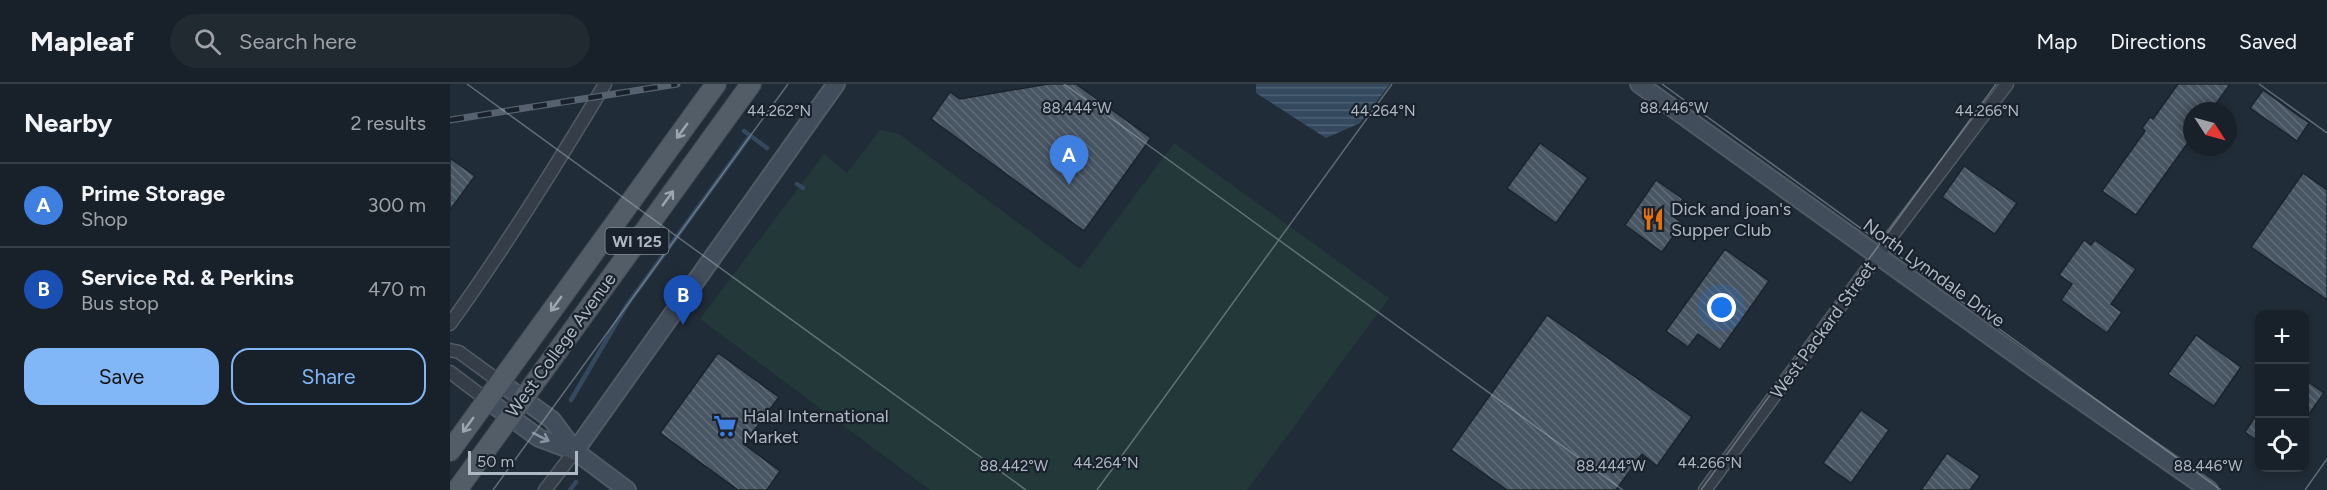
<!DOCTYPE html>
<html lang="en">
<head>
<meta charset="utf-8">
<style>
	:root { --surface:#182129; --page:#212931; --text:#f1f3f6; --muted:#9fa3a8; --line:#363e46; --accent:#81b7f6 }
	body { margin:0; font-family:Figtree,sans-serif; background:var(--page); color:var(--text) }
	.controls { position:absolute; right:18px; bottom:18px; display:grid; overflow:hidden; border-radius:12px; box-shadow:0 3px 9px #0003 }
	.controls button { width:54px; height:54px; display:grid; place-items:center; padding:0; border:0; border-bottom:2px solid var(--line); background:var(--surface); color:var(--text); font:30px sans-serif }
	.compass { position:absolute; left:1733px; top:18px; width:54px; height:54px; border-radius:50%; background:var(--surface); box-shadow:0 3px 9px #0003; rotate:126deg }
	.scale { position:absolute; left:18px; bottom:15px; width:110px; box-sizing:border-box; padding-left:6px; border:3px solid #aeb8c4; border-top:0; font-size:16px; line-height:21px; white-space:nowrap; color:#aeb8c4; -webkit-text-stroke:4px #19222c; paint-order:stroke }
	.you { position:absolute; left:1272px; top:224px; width:21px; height:21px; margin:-15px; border:4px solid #fff; border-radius:50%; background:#1a73e8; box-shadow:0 0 0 9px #1a73e833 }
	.badge { display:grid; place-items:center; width:39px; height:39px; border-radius:50%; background:var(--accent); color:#fff; font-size:20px; font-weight:700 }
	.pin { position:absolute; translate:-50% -50px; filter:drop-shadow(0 2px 3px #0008) }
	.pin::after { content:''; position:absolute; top:32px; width:21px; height:18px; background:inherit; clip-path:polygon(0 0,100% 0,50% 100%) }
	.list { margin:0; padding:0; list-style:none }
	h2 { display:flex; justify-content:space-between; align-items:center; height:78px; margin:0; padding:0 24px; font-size:26px }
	h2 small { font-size:20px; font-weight:400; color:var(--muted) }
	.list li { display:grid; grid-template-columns:39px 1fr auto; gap:18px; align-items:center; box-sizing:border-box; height:84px; padding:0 24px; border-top:2px solid var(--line) }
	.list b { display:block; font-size:22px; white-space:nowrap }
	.list p { margin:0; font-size:20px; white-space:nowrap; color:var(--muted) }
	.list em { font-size:20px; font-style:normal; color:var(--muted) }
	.actions { display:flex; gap:12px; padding:18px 24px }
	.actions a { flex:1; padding:14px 0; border:2px solid var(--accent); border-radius:18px; text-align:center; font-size:21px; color:var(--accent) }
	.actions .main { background:var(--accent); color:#111 }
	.icon { flex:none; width:33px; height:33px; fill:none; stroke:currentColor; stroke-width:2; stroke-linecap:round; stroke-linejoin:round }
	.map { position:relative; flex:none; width:1877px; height:406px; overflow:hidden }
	header { display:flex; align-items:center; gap:36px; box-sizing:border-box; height:84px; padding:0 30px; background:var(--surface); border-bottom:2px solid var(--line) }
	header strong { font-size:28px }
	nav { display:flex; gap:33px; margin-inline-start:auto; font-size:21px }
	.search { width:420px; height:54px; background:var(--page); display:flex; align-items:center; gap:15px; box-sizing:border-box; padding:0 21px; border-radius:33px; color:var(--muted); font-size:22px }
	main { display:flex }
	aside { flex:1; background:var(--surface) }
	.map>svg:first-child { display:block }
	.grass { fill:#233939 }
	.water { fill:url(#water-rules) }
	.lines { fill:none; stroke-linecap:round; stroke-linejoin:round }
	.stream { stroke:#34495e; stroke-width:4.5 }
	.building { fill:url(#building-back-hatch); stroke:#1b242e; stroke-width:1.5 }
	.street-casing { stroke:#515b65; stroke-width:15 }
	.secondary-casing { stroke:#515b65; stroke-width:20 }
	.primary-casing { stroke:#3d4651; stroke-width:22 }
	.street { stroke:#343d48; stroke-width:12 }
	.secondary { stroke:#424d5b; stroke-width:16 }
	.primary { stroke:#525d68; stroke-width:20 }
	.rail-casing { stroke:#56626f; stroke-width:7 }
	.rail { stroke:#19222c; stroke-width:4.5; stroke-dasharray:14; stroke-linecap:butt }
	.oneway { stroke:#9ca6b2 }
	.oneway2 { stroke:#88939f }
	.ticks { fill:none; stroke:#aeb8c4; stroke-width:1.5; stroke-opacity:0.45 }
	.labels { text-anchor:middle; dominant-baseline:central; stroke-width:4.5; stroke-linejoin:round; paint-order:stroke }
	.shield { fill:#19222c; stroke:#818b96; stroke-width:1.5 }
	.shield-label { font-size:16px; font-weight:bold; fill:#aeb8c4 }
	.poi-label { font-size:18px; fill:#aeb8c4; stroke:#19222c; text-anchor:start }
	.street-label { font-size:18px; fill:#aeb8c4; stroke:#19222c }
	.ticks-label { font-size:15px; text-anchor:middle; fill:#aeb8c4; stroke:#19222c; stroke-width:4.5; stroke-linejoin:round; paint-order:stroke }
</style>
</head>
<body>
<header>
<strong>Mapleaf</strong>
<div class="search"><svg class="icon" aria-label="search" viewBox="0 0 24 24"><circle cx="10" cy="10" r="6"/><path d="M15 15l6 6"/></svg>Search here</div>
<nav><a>Map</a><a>Directions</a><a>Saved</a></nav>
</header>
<main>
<aside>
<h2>Nearby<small>2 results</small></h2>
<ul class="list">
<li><span class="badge" style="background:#3f7fe0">A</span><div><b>Prime Storage</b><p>Shop</p></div><em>300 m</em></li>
<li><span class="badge" style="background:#1a4fb4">B</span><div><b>Service Rd. &amp; Perkins</b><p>Bus stop</p></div><em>470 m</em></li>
</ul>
<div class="actions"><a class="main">Save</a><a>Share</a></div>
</aside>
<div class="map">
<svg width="1877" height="406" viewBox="0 0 1877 406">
	<defs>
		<pattern id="water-rules" width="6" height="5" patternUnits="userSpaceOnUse" patternTransform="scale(1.5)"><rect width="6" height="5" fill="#34495e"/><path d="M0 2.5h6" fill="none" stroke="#4f6173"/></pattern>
		<pattern id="building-back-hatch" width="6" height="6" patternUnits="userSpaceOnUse" patternTransform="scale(1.5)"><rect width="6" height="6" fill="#485663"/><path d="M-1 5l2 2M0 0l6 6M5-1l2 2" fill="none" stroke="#606c78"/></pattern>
	</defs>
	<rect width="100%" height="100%" fill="#202c37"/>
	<path class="grass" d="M430 46 449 50 630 185 724 59 939 214 797 406H480L250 235 374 70 397 89Z"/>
	<path class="water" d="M806 0H940L910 39 876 54 806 9Z"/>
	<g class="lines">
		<g class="stream">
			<path d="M294 47 317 64"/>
			<path d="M347 100 353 104"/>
			<path d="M121 316 177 221 300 52"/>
			<path d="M120 406 126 398"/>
		</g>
	</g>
	<g class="building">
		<path d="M598 0H626L701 54 634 147 481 35 500 8 510 15Z"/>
		<path d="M1728 0H1780L1761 27H1742V53L1686 131 1652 107 1695 47 1692 44 1700 33 1703 35Z"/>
		<path d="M1813 6 1859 39 1847 57 1800 24Z"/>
		<path d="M1090 59 1138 94 1106 139 1057 104Z"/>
		<path d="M0 74 25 92 0 126Z"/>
		<path d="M1514 82 1567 119 1545 150 1492 113Z"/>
		<path d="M1853 89 1877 106V216L1801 163Z"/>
		<path d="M1206 96 1233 115 1222 132 1233 139 1212 168 1175 141Z"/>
		<path d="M1634 156 1641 161 1645 156 1686 185 1661 220 1672 228 1657 249 1611 216 1622 200 1609 191Z"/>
		<path d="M1275 165 1319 197 1270 266 1248 250 1238 263 1216 247Z"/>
		<path d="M1097 231 1242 333 1207 382 1192 370 1166 406H1057L1001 366Z"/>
		<path d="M1746 251 1791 283 1764 322 1718 290Z"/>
		<path d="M268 269 329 313 294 360 330 387 317 406H288L210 349Z"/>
		<path d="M1854 295 1874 309 1854 337Z"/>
		<path d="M1411 326 1439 346 1401 399 1373 379Z"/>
		<path d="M1809 327V358L1795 348Z"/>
		<path d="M1497 369 1530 392 1520 406H1471Z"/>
	</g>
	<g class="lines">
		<g class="street-casing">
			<g id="street">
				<path d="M0 240C56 162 106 82 155 0"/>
				<path d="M0 266 9 268 50 298"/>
				<path d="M0 288 37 316"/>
				<path d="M95 406 125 367"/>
				<path d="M1255 406 1447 145 1557 0"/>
			</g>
		</g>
		<g class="secondary-casing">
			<g id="secondary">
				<path d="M1189 0 1590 288 1759 406"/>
				<path d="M50 298 102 336 125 367 177 406"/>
				<path d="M37 316 89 354 124 367"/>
				<path d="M125 367 386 0"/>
			</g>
		</g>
		<g class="primary-casing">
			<g id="primary">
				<path d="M0 367 266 0"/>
				<path d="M7 406 301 0"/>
			</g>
		</g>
		<use href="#street" class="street"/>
		<use href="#secondary" class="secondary"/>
		<use href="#primary" class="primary"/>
		<g class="rail-casing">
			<path id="rail" d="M0 36 227 0"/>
		</g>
		<use href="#rail" class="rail"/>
	</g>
	<defs><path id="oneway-shaft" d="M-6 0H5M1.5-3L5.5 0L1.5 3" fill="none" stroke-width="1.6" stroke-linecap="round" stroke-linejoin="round" transform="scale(1.5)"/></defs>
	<g class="oneway">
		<use href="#oneway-shaft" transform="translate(232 47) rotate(126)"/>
		<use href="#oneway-shaft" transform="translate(218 114) rotate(-54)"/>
		<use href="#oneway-shaft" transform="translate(106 220) rotate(126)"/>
		<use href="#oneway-shaft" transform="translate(18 341) rotate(126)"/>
	</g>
	<use class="oneway2" href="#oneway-shaft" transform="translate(91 353) rotate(27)"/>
	<path class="ticks" d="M17 0 576 406M614 0 1173 406M1212 0 1771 406M1809 0 1877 49M43 406 338 0M647 406 942 0M1251 406 1546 0M1855 406 1877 375"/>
	<defs>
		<g id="restaurant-bare" transform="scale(1.8)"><path d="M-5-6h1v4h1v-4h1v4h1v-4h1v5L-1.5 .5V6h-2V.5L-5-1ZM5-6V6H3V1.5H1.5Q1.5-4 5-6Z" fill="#e8710a" stroke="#19222c" stroke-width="2.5" paint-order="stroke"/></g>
		<g id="supermarket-bare" transform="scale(1.8)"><path d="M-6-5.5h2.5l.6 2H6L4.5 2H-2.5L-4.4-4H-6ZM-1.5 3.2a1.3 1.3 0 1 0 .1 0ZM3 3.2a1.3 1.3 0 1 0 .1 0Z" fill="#3f7fe0" stroke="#19222c" stroke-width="2.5" paint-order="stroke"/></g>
	</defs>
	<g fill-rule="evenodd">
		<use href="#restaurant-bare" x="1203" y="135"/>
		<use href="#supermarket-bare" x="275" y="342"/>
	</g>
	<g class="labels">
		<rect class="shield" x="155.5" y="144" width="63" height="26" rx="4.5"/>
		<g class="shield-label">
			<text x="187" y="157">WI 125</text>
		</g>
		<g class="poi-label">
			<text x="1221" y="125">Dick and joan's<tspan x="1221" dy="21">Supper Club</tspan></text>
			<text x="293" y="332">Halal International<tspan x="293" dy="21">Market</tspan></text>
		</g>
		<g class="street-label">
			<text transform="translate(1484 189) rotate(36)">North Lynndale Drive</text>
			<text transform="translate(1373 246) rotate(-54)">West Packard Street</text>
			<text transform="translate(111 261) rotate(-54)">West College Avenue</text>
		</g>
	</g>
	<g class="ticks-label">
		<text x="627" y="29">88.444°W</text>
		<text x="1224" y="29">88.446°W</text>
		<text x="329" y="32">44.262°N</text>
		<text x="1537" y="32">44.266°N</text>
		<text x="933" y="32">44.264°N</text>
		<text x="656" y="384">44.264°N</text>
		<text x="1260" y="384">44.266°N</text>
		<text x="564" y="387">88.442°W</text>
		<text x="1161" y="387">88.444°W</text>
		<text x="1758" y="387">88.446°W</text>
	</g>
</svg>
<div class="controls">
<button>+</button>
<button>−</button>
<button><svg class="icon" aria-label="locate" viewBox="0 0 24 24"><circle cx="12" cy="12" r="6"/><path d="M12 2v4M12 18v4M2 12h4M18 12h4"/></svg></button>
</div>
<svg class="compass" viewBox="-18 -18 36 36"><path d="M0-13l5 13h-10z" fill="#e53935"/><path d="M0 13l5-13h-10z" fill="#9fa3a8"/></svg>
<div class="scale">50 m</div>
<div class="you"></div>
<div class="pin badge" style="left:619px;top:101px;background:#3f7fe0">A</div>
<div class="pin badge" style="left:233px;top:241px;background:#1a4fb4">B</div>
</div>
</main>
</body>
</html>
